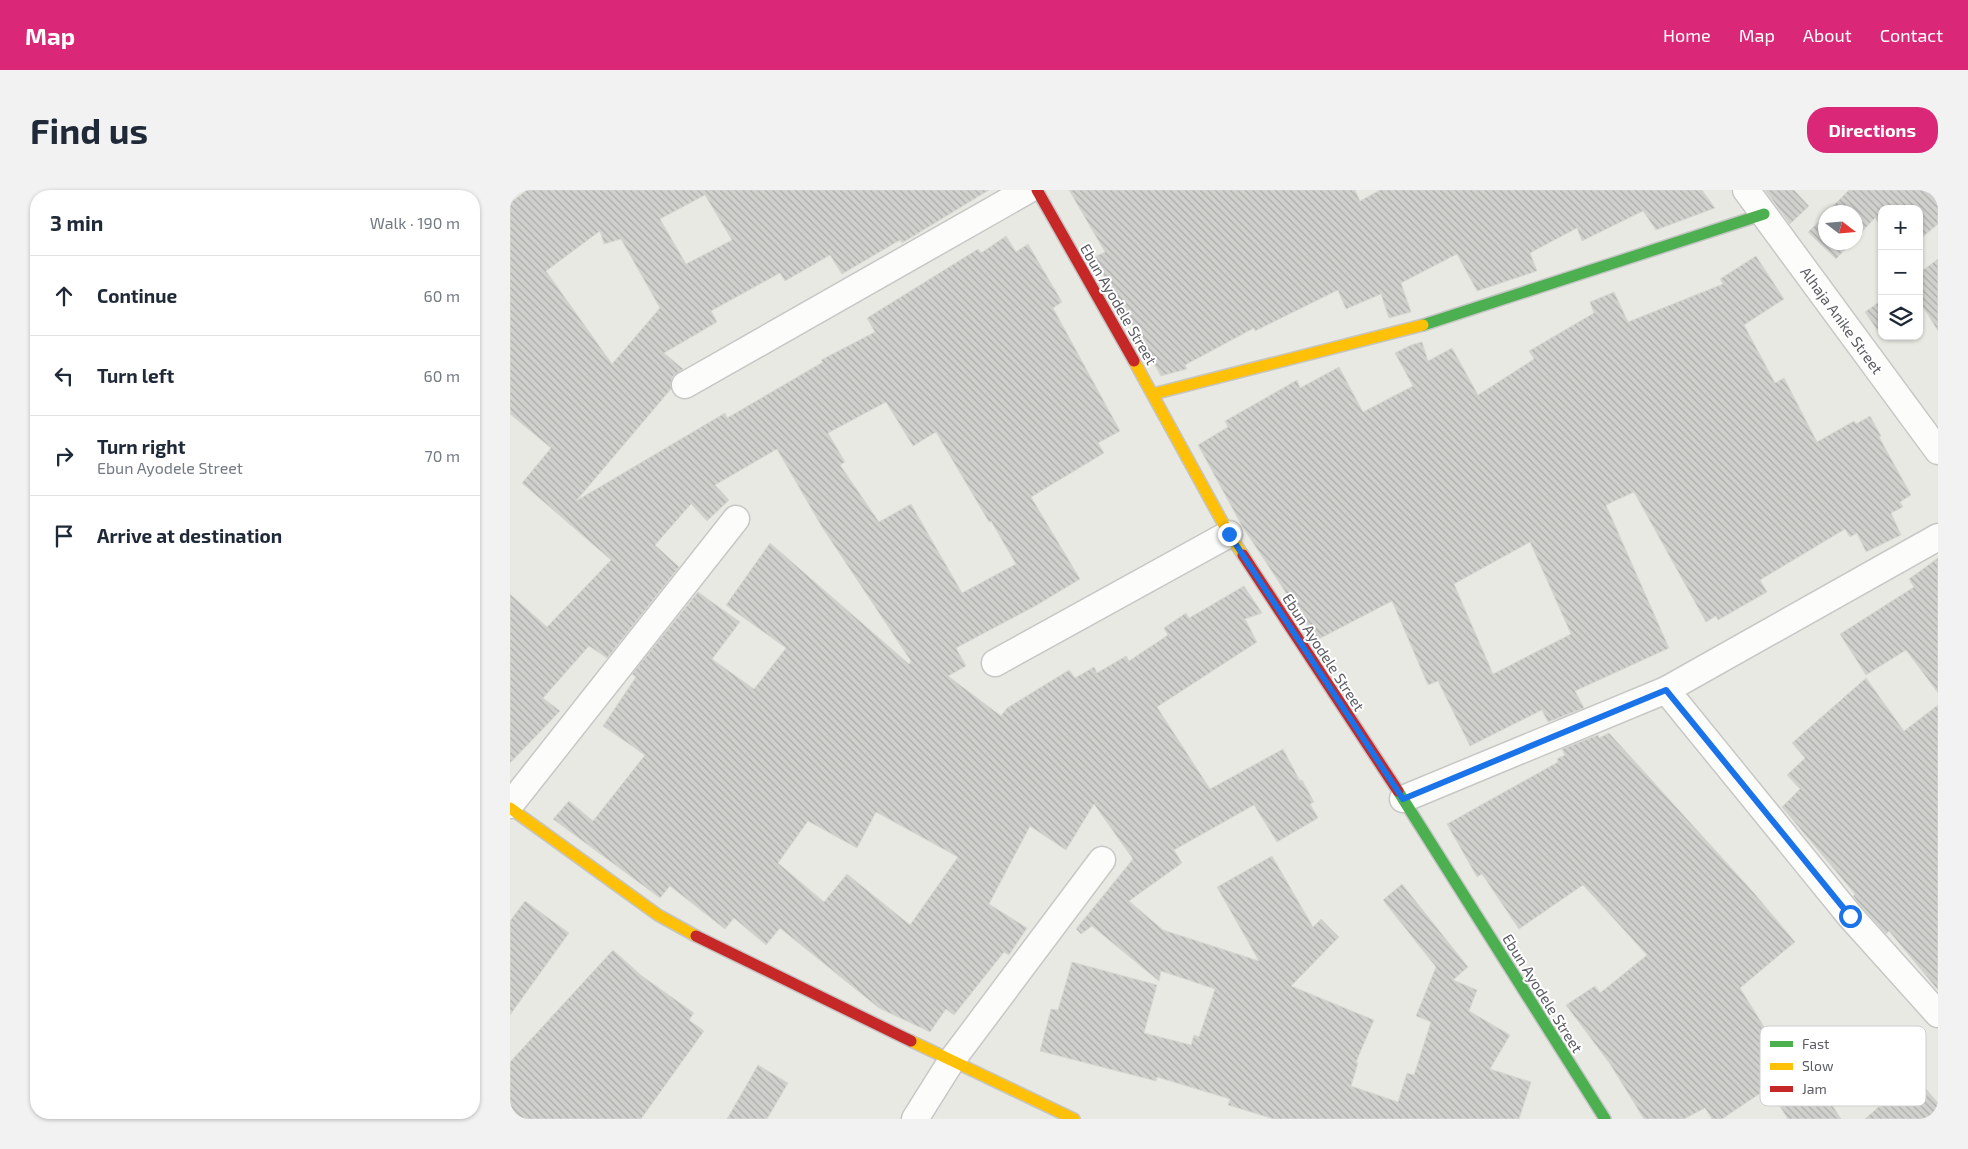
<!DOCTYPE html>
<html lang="en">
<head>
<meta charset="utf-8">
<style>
	:root { --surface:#fff; --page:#f2f2f3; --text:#1f2937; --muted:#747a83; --line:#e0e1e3; --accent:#db2777 }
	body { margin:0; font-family:"Exo 2",sans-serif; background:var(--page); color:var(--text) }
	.controls { position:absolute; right:15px; top:15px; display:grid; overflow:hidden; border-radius:10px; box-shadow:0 1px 4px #0004 }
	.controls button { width:45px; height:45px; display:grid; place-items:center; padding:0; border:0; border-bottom:1px solid var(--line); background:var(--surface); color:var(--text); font:25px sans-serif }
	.compass { position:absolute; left:1308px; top:15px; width:45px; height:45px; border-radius:50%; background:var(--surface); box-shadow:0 1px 4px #0004; rotate:106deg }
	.stop { position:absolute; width:15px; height:15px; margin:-11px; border:4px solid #1a73e8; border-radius:50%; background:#fff }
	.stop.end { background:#1a73e8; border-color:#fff; box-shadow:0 1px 5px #0008 }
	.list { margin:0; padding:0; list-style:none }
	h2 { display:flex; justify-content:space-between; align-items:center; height:65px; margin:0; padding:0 20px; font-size:21px }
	h2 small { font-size:16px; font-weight:400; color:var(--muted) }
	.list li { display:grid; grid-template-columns:32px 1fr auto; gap:15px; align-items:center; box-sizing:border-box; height:80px; padding:0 20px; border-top:1px solid var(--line) }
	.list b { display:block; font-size:19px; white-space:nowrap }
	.list p { margin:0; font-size:16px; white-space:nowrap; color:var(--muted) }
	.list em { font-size:16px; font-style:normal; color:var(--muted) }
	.icon { flex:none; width:28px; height:28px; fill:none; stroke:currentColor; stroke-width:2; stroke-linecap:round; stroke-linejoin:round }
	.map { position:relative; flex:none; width:1428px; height:929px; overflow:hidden; border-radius:20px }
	header { display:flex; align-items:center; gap:30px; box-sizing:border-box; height:70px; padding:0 25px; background:var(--accent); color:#fff }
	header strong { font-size:24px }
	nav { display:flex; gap:28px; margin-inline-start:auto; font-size:18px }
	.intro { display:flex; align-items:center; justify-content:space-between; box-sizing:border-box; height:120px; padding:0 30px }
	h1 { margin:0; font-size:35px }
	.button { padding:12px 22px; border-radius:20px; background:var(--accent); color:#fff; font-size:18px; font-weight:700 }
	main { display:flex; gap:30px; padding:0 30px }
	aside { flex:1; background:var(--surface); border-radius:20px; box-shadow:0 1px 4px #0004 }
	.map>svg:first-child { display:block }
	.building { fill:url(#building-back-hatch); stroke:#d8d8d3; fill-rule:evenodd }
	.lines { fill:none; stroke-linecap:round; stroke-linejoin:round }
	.street-casing { stroke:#c7c7c6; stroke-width:29 }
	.fast-casing { stroke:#c5c5c5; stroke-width:14 }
	.slow-casing { stroke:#c5c5c5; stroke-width:14 }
	.jam-casing { stroke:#c5c5c5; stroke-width:14 }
	.street { stroke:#fcfcfb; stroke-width:26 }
	.fast { stroke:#4caf50; stroke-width:11 }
	.slow { stroke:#ffc107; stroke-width:11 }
	.jam { stroke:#c62828; stroke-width:11 }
	.route { stroke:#1a73e8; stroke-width:6 }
	.labels { text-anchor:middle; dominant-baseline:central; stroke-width:4; stroke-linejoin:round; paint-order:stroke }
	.street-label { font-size:15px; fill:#5a5c62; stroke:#fff }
	.key { fill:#fff; stroke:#ceced0; stroke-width:1 }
	.key-label { font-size:14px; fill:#5a5c62 }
</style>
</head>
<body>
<header>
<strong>Map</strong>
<nav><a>Home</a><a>Map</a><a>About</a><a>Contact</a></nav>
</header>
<div class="intro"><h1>Find us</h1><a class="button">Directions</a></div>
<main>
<aside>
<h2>3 min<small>Walk · 190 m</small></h2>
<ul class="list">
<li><svg class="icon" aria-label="ahead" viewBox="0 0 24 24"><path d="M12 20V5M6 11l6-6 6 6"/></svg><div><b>Continue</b></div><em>60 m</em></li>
<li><svg class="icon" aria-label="left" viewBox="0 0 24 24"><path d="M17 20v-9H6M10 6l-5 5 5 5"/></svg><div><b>Turn left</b></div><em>60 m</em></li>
<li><svg class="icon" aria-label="right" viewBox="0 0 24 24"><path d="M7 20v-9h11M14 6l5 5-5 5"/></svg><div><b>Turn right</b><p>Ebun Ayodele Street</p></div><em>70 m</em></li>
<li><svg class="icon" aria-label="arrive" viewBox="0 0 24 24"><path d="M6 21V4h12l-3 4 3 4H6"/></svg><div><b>Arrive at destination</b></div></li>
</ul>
</aside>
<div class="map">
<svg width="1428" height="929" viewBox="0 0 1428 929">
	<defs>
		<pattern id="building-back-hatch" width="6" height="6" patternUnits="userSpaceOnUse" patternTransform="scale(1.25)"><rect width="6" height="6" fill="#d0d0cd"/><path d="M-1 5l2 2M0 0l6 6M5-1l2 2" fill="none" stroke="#acacaa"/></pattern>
	</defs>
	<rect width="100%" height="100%" fill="#e9e9e4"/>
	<g class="building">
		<path d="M17 0H479L392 53 390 50 332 84 320 65 275 91 270 83 201 121 207 132 154 163 173 179 162 187 161 199 66 311 215 223 217 228 313 172 311 170 365 142 357 128 468 59 471 63 496 46 506 62 518 54 552 112 543 118 610 241 588 253 594 263 521 307 570 389 527 415 446 458 456 476 438 486 491 526 497 518 559 480 565 488 584 477 587 483 616 466 619 471 658 445 654 438 676 423 679 428 734 396 752 423 735 429 747 452 647 517 700 599 773 559 790 591 792 590 804 612 800 614 808 628 767 652 744 615 664 660 672 673 619 711 653 740 749 771 707 697 762 666 803 737 811 729 829 747 781 796 864 830 846 872 848 873 841 896 888 912 897 883 904 885 921 832 906 826 926 777 873 710 892 694 958 777 943 790 967 800 959 821 1000 845 980 879 1021 892 1009 929H764L718 915 720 909 647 887 646 891 530 861 541 819 548 820 562 772 647 795 634 843 681 855 684 845 689 847 705 799 651 781 649 791 582 736 571 744 566 739 623 669 584 614 556 660 520 636 479 714 517 738 499 765 494 762 444 825 436 819 420 842 369 818 270 738 256 755 224 728 215 739 160 696 150 708 43 629 59 611 83 631 135 565 93 536 126 487 122 484 188 402 230 432 202 469 244 499 276 458 216 415 260 353 399 474 401 471 312 337 267 259 205 295 219 310 197 331 181 314 145 355 169 377 97 468 79 456 33 508 50 521 0 573V404L37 437 101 370 12 293 41 258 0 224V13ZM195 5 222 50 176 74 150 29ZM90 41 94 54 111 49 150 118 102 174 36 81ZM376 212 403 256 426 242 479 332 481 331 506 374 452 403 401 314 369 332 330 275 335 272 318 243ZM366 622 448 667 400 735 337 684 314 712 268 673 298 631 347 658Z"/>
		<path d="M559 0H845L850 11 870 0H1192L1205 18 1146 40 1133 21 1072 51 1067 38 1020 63 1027 81 967 101 947 64 891 93 901 122 879 128 871 104 836 119 828 100 745 141 744 138 675 175 677 179 651 186 586 72 584 67 595 62Z"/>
		<path d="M1255 0H1284L1299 16 1280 34Z"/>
		<path d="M1339 0H1422L1428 8V34L1409 50V19H1372V37L1365 28 1346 48V22H1317Z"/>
		<path d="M1316 25V52H1342L1326 69 1298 42Z"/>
		<path d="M1246 66 1274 109 1234 135 1265 193 1274 188 1307 252 1344 231 1346 234 1360 226 1371 246 1369 247 1401 305 1390 312 1393 317 1381 323 1391 345 1356 362 1347 343 1340 347 1335 339 1250 390 1257 402 1208 430 1206 426 1196 432 1124 302 1096 315 1159 458 1065 501 1074 518 1038 532 1032 520 960 556 928 491 918 495 882 411 807 450 732 336 688 255 718 237 715 231 787 190 790 198 829 177 853 222 903 196 885 163 901 155 912 152 918 171 942 158 968 205 1024 169 1019 161 1084 123 1080 112 1104 102 1118 132 1213 94 1210 89ZM1020 352 1061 444 983 484 944 394Z"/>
		<path d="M1428 69V141L1413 117 1409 120V83Z"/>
		<path d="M1372 110 1373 146 1372 147 1355 122Z"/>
		<path d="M1428 368V503L1396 460 1356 485 1330 444 1404 397 1399 389Z"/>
		<path d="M1356 488 1394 541 1428 515V800L1379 741 1376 744 1351 716 1343 706 1345 704 1272 617 1290 599 1277 585 1295 568 1282 553Z"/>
		<path d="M1099 543 1244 703 1285 752 1230 798 1281 880 1294 871 1331 929H1278L1258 898 1212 929H1202L1195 918 1174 929H1134L1100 874 1056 815 1085 796 1090 803 1137 765 1073 695 1009 739 972 684 967 687 937 634 1048 572 1047 569 1055 565 1052 559 1088 545 1089 548Z"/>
		<path d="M15 711 59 743 0 825V731Z"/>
		<path d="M103 760 132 786 184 823 179 830 194 841 131 929H0V872Z"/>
		<path d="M248 875 278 893 257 929H217Z"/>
		<path d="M1404 885 1428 913V929H1355Z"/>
	</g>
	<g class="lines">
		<g class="street-casing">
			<g id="street">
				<path d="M1236 0 1428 261"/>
				<path d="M175 195 518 0"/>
				<path d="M485 473 719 344"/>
				<path d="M1156 500 1340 726 1428 824"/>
				<path d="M893 609 1156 500 1428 347"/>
				<path d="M0 615 226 329"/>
				<path d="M405 929 442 870 592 670"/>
			</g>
		</g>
		<g class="fast-casing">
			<g id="fast">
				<path d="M913 135 1254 24"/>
				<path d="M888 601 1095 929"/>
			</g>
		</g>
		<g class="slow-casing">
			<g id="slow">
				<path d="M624 171 719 344 733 365"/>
				<path d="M643 204 913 135"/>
				<path d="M0 618 148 725 186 746"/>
				<path d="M401 851 564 929"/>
			</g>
		</g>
		<g class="jam-casing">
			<g id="jam">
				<path d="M527 0 624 171"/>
				<path d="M733 365 888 601"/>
				<path d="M186 746 401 851"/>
			</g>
		</g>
		<use href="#street" class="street"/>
		<use href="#fast" class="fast"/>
		<use href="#slow" class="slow"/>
		<use href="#jam" class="jam"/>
	</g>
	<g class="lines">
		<path class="route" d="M719 344 893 609 1156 500 1340 726"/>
	</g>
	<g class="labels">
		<g class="street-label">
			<text transform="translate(609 114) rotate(60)">Ebun Ayodele Street</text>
			<text transform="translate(1332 130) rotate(54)">Alhaja Anike Street</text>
			<text transform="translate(814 462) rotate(57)">Ebun Ayodele Street</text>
			<text transform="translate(1033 803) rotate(58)">Ebun Ayodele Street</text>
		</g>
	</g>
	<rect x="1250" y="836" width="166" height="80" rx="8" class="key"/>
	<rect x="1260" y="851" width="23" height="6" fill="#4caf50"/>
	<rect x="1260" y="873" width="23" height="7" fill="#ffc107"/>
	<rect x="1260" y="896" width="23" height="6" fill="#c62828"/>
	<g class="key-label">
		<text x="1292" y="859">Fast</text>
		<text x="1292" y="881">Slow</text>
		<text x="1292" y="904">Jam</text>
	</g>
</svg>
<div class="controls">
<button>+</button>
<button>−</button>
<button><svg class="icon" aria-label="layers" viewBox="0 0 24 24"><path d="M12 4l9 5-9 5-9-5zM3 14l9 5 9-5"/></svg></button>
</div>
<svg class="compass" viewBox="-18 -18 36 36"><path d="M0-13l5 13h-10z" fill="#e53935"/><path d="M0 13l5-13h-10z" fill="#747a83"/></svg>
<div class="stop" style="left:1340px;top:726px"></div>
<div class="stop end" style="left:719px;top:344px"></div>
</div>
</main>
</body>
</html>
